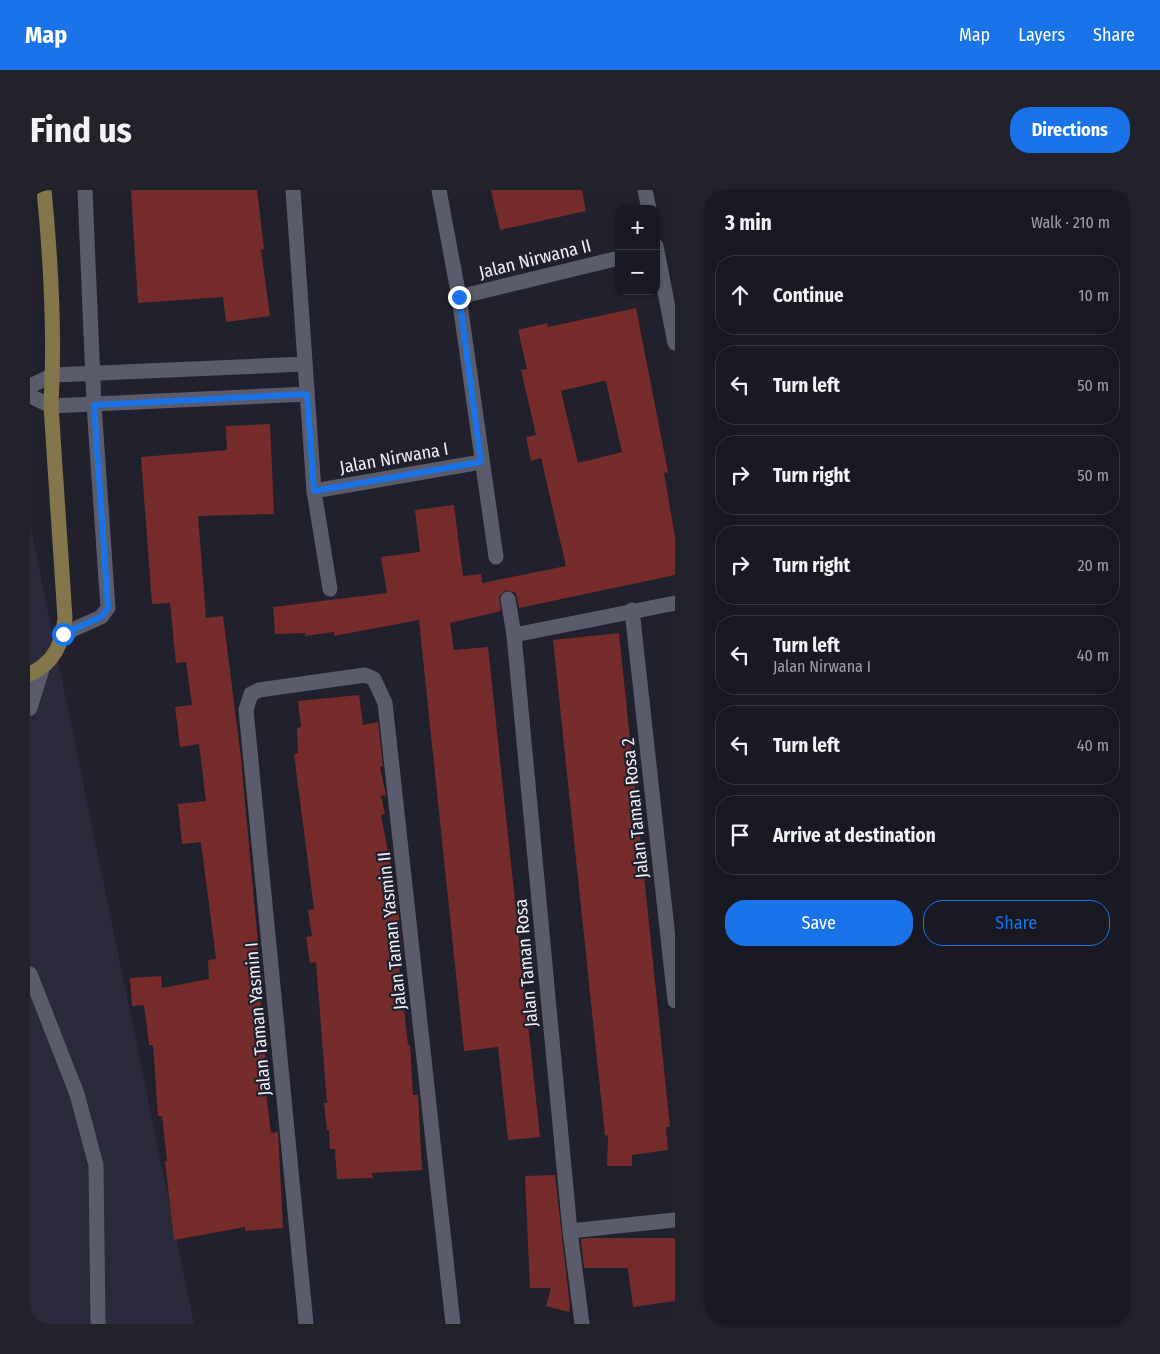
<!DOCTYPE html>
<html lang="en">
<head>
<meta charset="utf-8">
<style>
	:root { --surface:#181922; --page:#21222a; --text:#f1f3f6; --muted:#9fa0a5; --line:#363840; --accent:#1a73e8 }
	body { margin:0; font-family:"Fira Sans Condensed",sans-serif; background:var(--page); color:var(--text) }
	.controls { position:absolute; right:15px; top:15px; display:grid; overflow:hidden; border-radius:10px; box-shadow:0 1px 4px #0004 }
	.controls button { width:45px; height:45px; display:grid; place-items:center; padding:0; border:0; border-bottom:1px solid var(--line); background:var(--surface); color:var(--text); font:25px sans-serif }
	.stop { position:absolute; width:15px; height:15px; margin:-11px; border:4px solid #1a73e8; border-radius:50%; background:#fff }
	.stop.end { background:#1a73e8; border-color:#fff; box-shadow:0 1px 5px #0008 }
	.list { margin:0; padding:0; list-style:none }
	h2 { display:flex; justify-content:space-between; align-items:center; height:65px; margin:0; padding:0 20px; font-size:21px }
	h2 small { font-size:16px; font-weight:400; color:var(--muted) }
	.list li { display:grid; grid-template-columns:32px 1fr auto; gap:15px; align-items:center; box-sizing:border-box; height:80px; margin:0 10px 10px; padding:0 10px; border:1px solid var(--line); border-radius:20px }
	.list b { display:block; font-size:19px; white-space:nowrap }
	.list p { margin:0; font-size:16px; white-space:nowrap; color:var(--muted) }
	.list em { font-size:16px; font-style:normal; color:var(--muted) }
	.actions { display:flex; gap:10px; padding:15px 20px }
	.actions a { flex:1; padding:11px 0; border:1px solid var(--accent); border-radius:20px; text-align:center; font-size:18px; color:var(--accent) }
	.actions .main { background:var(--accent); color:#fff }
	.icon { flex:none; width:28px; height:28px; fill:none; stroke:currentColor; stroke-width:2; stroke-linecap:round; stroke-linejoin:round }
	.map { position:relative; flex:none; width:645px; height:1134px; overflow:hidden; border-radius:20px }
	header { display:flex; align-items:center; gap:30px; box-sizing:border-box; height:70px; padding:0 25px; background:var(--accent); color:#fff }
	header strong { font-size:24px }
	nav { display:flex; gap:28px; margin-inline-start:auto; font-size:18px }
	.intro { display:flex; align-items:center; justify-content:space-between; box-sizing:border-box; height:120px; padding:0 30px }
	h1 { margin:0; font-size:35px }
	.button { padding:12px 22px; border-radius:20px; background:var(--accent); color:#fff; font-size:18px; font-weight:700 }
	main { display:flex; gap:30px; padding:0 30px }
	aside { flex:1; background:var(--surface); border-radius:20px; box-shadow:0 1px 4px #0004 }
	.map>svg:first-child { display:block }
	.built { fill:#2a2a3c }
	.building { fill:#762c2b; fill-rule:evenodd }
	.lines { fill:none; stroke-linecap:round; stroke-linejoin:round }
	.lane { stroke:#5b5c6b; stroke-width:15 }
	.street { stroke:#5b5c6b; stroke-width:15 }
	.secondary { stroke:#84764b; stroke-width:15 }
	.route { stroke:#1a73e8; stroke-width:6 }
	.labels { text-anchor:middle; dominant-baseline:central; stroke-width:4.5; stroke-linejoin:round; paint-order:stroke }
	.street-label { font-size:18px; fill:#efeff8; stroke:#20212d }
</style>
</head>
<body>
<header>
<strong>Map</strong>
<nav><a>Map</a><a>Layers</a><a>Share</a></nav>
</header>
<div class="intro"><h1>Find us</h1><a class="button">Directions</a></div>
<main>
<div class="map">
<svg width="645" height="1134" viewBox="0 0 645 1134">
	<rect width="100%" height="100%" fill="#20212d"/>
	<path class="built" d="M0 334 164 1134H0Z"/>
	<g class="building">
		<path d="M101 0H227L234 59 231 60 240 126 196 132 193 107 108 113Z"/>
		<path d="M461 0H552L556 21 470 40Z"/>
		<path d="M606 118 638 282 634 283 645 347V385L489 418 486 403 476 400 469 406 471 421 420 433 424 460 458 457 510 947 478 950 468 857 434 861 389 430 304 446V442L275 446V443L245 444 243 417 357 403 351 367 390 362 385 320 424 315 433 386 451 384 452 393 536 376 511 268 501 271 496 247 506 245 491 180 497 179 488 140 517 133 518 137ZM573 191 576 192 592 262 548 273 531 201Z"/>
		<path d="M240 234 244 324 168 326 176 428 193 426 211 568 229 765H230L233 790 229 791 232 830H230L237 879H233L241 943 248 942 253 1038 215 1041V1037L144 1050 135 971H137L132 926H128L123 855H119L114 815 102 816 100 788 131 786 132 798 179 789 178 770 186 769 171 652 152 654 148 614 176 611 169 554 150 557 145 517 162 515 156 472 146 473 140 413 122 414 111 267 197 260 196 236Z"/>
		<path d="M589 443 640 937H636L638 960 602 965V976H577L578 945 575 946 523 450Z"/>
		<path d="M329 505 333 535 348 532 353 576 350 577 356 605 351 606 355 624 351 625 367 710 373 767H368L378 855H380L383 905H388L392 980 342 983 343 988 307 989 305 959H300L299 940H297L294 913H297L286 772 280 773 276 747 282 746 278 720 284 719 264 564 268 563 267 538 271 537 268 511Z"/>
		<path d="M525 985 540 1117 539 1122 516 1116 521 1098H500L495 986Z"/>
		<path d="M560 1048H645V1111L603 1117 598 1078H554L551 1049Z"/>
	</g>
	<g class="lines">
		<g class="lane">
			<path d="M0 196 23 185"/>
			<path d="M0 206 21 216"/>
		</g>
		<g class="street">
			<path d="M263 0 284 301 300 399"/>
			<path d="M409 0 429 107 466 367"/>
			<path d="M615 0 619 19"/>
			<path d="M626 56 645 153"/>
			<path d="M429 107 589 68"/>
			<path d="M23 185 275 174"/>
			<path d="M21 216 277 204"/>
			<path d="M284 301 451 272"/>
			<path d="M478 409 484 445 540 1041 552 1134"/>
			<path d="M602 420 645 811"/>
			<path d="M33 444 71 427 78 418 64 215 55 0"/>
			<path d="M484 445 645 413"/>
			<path d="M0 518 12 479"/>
			<path d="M0 784 47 904 66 975 68 1134"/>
			<path d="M540 1041 645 1030"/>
			<path d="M276 1134 216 520 221 504 229 500 335 485 344 489 355 513 423 1134"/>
		</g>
		<path class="secondary" d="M0 484C25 472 32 454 35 428L21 216C25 145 21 71 14 0"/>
	</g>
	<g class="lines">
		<path class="route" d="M33 444 71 427 78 418 64 215 277 204 284 301 451 272 429 107"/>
	</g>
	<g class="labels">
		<g class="street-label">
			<text transform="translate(505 69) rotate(-14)">Jalan Nirwana II</text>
			<text transform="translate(364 268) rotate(-10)">Jalan Nirwana I</text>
			<text transform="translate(605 618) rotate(-96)">Jalan Taman Rosa 2</text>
			<text transform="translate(362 741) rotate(-96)">Jalan Taman Yasmin II</text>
			<text transform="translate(496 773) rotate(-95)">Jalan Taman Rosa</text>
			<text transform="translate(228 829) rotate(-95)">Jalan Taman Yasmin I</text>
		</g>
	</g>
</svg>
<div class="controls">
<button>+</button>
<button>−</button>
</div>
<div class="stop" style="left:33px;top:444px"></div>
<div class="stop end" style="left:429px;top:107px"></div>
</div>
<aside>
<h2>3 min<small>Walk · 210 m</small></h2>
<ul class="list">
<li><svg class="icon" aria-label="ahead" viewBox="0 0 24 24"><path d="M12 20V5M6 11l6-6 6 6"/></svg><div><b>Continue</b></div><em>10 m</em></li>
<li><svg class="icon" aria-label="left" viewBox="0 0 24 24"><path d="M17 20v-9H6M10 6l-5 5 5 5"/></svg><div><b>Turn left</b></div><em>50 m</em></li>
<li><svg class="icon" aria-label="right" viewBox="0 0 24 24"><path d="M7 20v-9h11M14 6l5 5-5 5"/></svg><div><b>Turn right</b></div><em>50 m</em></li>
<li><svg class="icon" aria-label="right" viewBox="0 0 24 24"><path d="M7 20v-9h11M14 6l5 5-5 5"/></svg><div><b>Turn right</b></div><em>20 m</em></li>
<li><svg class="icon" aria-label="left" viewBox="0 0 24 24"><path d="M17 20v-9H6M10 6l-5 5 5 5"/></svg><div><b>Turn left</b><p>Jalan Nirwana I</p></div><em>40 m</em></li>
<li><svg class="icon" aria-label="left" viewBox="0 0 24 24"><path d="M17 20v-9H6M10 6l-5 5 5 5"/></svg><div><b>Turn left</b></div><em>40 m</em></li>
<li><svg class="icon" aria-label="arrive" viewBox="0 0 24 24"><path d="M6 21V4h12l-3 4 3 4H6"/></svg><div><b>Arrive at destination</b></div></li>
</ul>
<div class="actions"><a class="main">Save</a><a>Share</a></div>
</aside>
</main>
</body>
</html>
